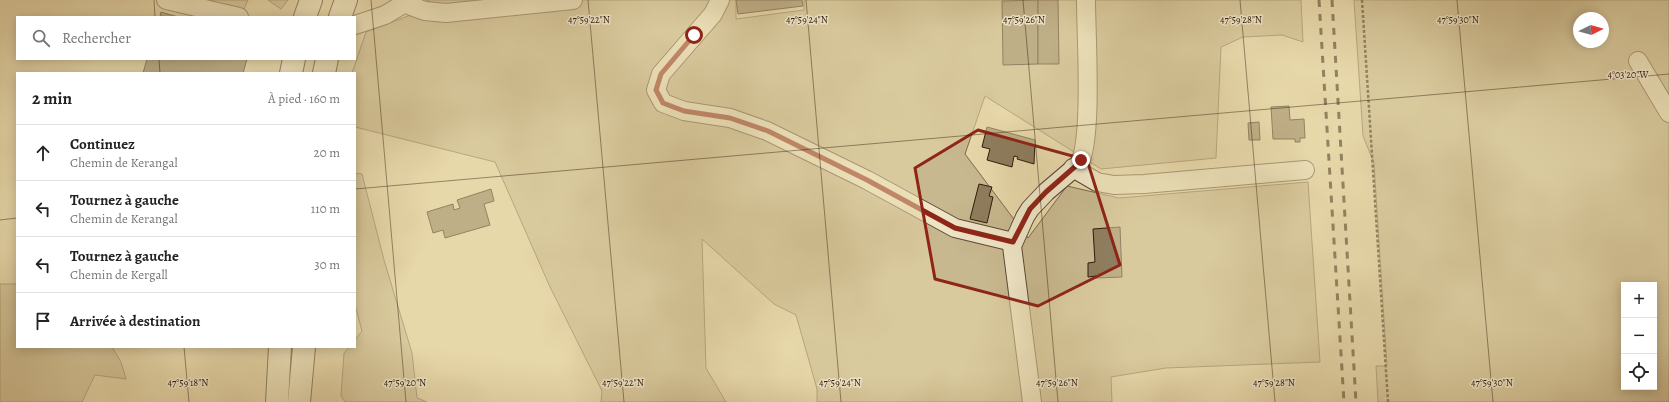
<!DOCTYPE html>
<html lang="fr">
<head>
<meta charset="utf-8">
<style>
	:root { --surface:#fff; --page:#f2f2f2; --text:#222; --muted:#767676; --line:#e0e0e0 }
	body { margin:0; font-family:Alegreya,serif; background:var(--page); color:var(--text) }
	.controls { position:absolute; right:12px; bottom:12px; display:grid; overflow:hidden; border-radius:0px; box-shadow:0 2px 10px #0003 }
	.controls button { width:36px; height:36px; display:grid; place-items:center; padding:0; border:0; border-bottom:1px solid var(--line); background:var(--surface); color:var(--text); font:20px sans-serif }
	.compass { position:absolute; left:1573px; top:12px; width:36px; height:36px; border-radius:50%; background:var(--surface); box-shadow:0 2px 10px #0003; rotate:85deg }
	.stop { position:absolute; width:12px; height:12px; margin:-9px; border:3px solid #8f2418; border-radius:50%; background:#fff }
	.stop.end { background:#8f2418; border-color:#fff; box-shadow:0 1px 4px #0008 }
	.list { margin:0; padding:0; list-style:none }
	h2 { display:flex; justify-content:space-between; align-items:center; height:52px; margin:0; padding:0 16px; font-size:17px }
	h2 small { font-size:13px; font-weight:400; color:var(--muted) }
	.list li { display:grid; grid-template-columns:26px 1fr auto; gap:12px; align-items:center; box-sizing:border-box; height:56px; padding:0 16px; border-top:1px solid var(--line) }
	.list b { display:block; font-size:15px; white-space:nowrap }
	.list p { margin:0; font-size:13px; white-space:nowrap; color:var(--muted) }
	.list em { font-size:13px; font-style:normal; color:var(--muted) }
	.icon { flex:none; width:22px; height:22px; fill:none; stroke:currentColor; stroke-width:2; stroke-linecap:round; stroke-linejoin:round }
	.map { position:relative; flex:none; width:1669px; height:402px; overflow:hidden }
	.search { position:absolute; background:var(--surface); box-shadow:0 2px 10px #0003; left:16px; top:16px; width:340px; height:44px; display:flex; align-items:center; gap:10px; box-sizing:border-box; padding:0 14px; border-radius:0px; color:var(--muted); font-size:15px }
	.panel { position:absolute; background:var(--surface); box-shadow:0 2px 10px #0003; left:16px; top:72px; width:340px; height:276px; border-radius:0px }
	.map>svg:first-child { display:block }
	.green { fill:#c8b88f; stroke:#7b694d; fill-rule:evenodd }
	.building { fill:#8e7d5e; stroke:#2e1a0b }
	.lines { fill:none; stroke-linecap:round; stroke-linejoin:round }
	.minor-casing { stroke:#5c4a33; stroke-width:20 }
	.secondary-casing { stroke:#2e1a0b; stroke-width:24 }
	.path { stroke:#2e1a0b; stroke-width:2.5; stroke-dasharray:3 2; stroke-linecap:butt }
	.minor { stroke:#efe6c8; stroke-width:18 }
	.secondary { stroke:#efe6c8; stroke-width:22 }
	.rail { stroke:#2e1a0b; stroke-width:3; stroke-dasharray:7 7; stroke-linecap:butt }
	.route { stroke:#8f2418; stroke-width:5 }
	.marked { fill:none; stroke:#8f2418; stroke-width:3; stroke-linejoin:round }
	.ticks { fill:none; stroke:#2e1a0b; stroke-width:1; stroke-opacity:0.45 }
	.ticks-label { font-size:10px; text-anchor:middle; fill:#2e1a0b; stroke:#efe6c8; stroke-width:3; stroke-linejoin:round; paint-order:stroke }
</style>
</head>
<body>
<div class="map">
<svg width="1669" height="402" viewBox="0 0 1669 402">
	<rect width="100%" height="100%" fill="#e7d8aa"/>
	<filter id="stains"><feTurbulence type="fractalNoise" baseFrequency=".005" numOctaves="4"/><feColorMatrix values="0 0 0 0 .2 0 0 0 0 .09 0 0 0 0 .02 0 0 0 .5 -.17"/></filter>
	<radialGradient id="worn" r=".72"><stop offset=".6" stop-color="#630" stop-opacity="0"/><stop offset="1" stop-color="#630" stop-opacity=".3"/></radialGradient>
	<g class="green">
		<path d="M201 0H248L243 11Z"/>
		<path d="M268 0H288L281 9Z"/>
		<path d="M426 0H736V19L804 10V0H1301L1303 42 1282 35 1243 37 1221 47 1216 158 1101 169 985 96 965 154 1028 238 1067 186 1119 198 1308 182 1320 362 1166 368 1111 377 1112 402H817V389L796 315 774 304 702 239 706 368 726 402H601L602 391 550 287 495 162 355 127V73H352L366 32 437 5Z"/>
		<path d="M1354 0H1669V402H1378L1376 366H1387L1374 163 1363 136ZM1579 18H1603V42H1579ZM1624 285H1654V387H1624Z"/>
		<path d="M355 173 362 174 384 260 412 353 417 398 427 402H345L341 396 344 353 349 347H355V340L362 331 355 305Z"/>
		<path d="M0 284H17V347H112L121 362 126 379 95 375 82 402H0Z"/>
	</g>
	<g class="building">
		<path d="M736 0H802L803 6 738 14Z"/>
		<path d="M1038 0V64L1003 65 1002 1Z"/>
		<path d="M1038 0H1058L1059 64H1038Z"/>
		<path d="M161 12 178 17H160Z"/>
		<path d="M147 59H247L243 73H143Z"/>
		<path d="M1289 106 1290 120 1304 119 1305 138H1300V142H1295V139H1273L1271 107Z"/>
		<path d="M1259 122 1260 140H1249L1248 123Z"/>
		<path d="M987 127 1035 140 1034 164 1017 159 1018 157 1014 156 1012 167 987 160 990 149 982 147Z"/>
		<path d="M979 184 992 187 989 196 993 197 987 223 970 219Z"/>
		<path d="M491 189 494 201 484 204 490 225 445 238 443 230 433 233 427 212 453 204 454 210 460 208 457 200Z"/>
		<path d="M1120 227 1122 277 1096 278V276L1088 277V263L1095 262 1093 229Z"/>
	</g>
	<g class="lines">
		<g class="minor-casing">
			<g id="minor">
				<path d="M166 0 239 17"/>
				<path d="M404 0 411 6 425 11 446 13 573 0"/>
				<path d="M720 0 713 14 661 74 656 90 663 103 684 111 730 118 767 131 867 180 955 228 1013 242"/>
				<path d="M355 25 385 15 405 3"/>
				<path d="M1638 61 1669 113"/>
				<path d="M1073 168 1097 182 1114 185 1144 184 1305 170"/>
				<path d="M1032 402 1012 246 1025 217 1030 209 1046 192 1079 164C1093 140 1086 33 1086 0"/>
			</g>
		</g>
		<g class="secondary-casing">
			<g id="secondary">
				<path d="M305 17 311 0"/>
				<path d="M340 17 346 0"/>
				<path d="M291 73 294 59"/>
				<path d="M324 73 327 59"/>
				<path d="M277 402 280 347"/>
				<path d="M299 402 304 347"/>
			</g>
		</g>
		<path class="path" d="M1362 0 1388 402"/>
		<use href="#minor" class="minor"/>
		<use href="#secondary" class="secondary"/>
		<g class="rail">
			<path d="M1319 0 1344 402"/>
			<path d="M1332 0 1356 402"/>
		</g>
	</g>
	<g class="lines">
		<path class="route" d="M694 35 661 74 656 90 663 103 684 111 730 118 768 131 867 180 955 228 1013 242 1030 209 1046 192 1078 164 1081 160"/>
	</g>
	<path d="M0 0H1669V402H0ZM978 130 1087 160 1120 265 1038 306 935 279 915 168Z" fill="#e7d8aa" fill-opacity=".55" fill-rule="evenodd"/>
	<path class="marked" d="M978 130 1087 160 1120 265 1038 306 935 279 915 168Z"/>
	<path class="ticks" d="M154 0 155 17M371 0 406 402M588 0 624 402M806 0 841 402M1023 0 1058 402M1240 0 1275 402M1457 0 1493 402M159 59 160 73M355 189 1669 74M0 220 17 218M184 347 189 402"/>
	<g class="ticks-label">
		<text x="589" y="23">47°59'22"N</text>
		<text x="807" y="23">47°59'24"N</text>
		<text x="1024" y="23">47°59'26"N</text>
		<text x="1241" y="23">47°59'28"N</text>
		<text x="1458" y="23">47°59'30"N</text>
		<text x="1628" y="78">4°03'20"W</text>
		<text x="188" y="386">47°59'18"N</text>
		<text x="405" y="386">47°59'20"N</text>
		<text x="623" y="386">47°59'22"N</text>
		<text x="840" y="386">47°59'24"N</text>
		<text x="1057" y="386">47°59'26"N</text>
		<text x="1274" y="386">47°59'28"N</text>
		<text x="1492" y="386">47°59'30"N</text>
	</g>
	<rect width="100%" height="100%" filter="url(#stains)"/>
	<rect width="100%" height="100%" fill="url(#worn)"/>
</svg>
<div class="controls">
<button>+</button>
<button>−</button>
<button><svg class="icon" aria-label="locate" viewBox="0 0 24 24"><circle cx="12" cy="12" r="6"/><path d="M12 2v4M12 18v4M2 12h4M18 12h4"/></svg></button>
</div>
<svg class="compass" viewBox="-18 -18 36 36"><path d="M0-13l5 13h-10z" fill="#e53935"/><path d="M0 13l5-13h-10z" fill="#767676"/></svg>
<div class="stop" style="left:694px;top:35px"></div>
<div class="stop end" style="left:1081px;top:160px"></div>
<div class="search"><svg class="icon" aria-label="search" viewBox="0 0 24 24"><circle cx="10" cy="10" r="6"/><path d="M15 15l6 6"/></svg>Rechercher</div>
<section class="panel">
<h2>2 min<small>À pied · 160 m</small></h2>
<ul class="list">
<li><svg class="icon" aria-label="ahead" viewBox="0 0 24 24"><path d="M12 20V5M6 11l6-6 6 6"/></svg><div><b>Continuez</b><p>Chemin de Kerangal</p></div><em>20 m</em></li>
<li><svg class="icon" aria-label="left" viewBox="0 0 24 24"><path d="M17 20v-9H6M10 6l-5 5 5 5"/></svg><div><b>Tournez à gauche</b><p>Chemin de Kerangal</p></div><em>110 m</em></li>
<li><svg class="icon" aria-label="left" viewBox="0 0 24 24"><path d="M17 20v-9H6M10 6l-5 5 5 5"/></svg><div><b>Tournez à gauche</b><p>Chemin de Kergall</p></div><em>30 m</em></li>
<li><svg class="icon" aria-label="arrive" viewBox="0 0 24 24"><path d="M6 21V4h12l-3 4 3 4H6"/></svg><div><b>Arrivée à destination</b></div></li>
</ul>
</section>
</div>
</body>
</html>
